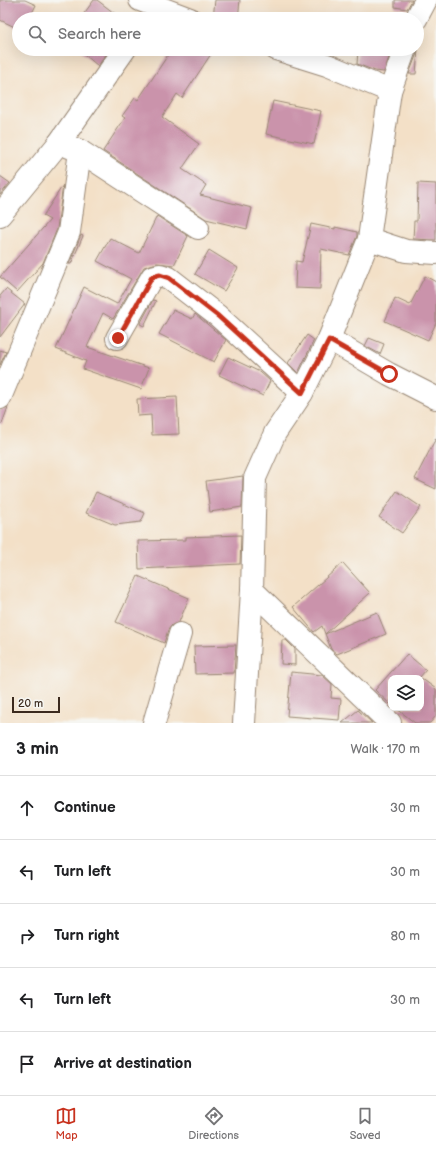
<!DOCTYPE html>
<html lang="en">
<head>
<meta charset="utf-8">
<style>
	:root { --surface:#fff; --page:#f6f6f6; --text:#202124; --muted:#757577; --line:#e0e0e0; --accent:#c8321e }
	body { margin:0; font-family:"Balsamiq Sans",sans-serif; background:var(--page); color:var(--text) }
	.controls { position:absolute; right:12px; bottom:12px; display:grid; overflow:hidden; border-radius:8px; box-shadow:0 4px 16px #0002 }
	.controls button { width:36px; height:36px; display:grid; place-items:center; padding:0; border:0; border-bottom:1px solid var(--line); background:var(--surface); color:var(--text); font:20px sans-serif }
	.scale { position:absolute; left:12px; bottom:10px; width:48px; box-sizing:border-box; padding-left:4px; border:2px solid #3b2a1e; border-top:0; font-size:11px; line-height:14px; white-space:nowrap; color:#3b2a1e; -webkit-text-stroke:3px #f6f6f2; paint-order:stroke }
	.stop { position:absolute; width:12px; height:12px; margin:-9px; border:3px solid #c8321e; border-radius:50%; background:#fff }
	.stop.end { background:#c8321e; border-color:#fff; box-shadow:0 1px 4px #0008 }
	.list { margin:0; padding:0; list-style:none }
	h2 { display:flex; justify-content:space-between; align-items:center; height:52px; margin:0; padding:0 16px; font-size:17px }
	h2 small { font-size:13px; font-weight:400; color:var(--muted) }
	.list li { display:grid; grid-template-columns:26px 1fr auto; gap:12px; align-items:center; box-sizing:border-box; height:64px; padding:0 16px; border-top:1px solid var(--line) }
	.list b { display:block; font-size:15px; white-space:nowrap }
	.list em { font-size:13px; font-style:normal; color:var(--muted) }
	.icon { flex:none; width:22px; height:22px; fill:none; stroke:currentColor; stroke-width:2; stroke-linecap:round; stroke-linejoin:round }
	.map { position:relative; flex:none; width:436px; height:723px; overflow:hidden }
	.search { position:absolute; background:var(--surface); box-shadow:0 4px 16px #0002; left:12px; right:12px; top:12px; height:44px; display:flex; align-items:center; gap:10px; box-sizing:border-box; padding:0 14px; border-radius:22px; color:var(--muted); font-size:15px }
	.sheet { height:372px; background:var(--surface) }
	nav { display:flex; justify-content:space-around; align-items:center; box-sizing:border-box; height:56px; border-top:1px solid var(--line); background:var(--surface); font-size:11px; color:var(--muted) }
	nav a { display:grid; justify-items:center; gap:2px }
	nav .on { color:var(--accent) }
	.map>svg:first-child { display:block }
	.building { fill:#ca93ab }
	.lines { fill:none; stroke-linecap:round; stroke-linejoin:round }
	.minor-casing { stroke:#978572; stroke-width:24 }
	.minor { stroke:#fff; stroke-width:22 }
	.route { stroke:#c8321e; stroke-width:5 }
</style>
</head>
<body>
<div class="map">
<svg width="436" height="723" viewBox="0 0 436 723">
	<rect width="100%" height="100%" fill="#f6f6f2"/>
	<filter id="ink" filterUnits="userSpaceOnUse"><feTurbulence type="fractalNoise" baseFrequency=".025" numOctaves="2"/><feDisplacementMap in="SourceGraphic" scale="8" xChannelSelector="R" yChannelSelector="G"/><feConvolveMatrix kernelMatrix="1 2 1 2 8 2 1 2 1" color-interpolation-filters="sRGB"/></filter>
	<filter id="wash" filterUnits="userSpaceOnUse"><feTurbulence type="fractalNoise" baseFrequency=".012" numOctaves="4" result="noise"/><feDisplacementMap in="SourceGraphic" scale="16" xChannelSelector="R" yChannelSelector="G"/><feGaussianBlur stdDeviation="0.9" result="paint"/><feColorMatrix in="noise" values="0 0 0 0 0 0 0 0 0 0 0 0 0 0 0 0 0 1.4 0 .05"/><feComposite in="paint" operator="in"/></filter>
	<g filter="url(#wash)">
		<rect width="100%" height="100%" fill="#f3e0c7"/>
		<g id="blocks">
			<g class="building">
				<path d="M0 0H25L36 5 29 19H19V29L0 20Z"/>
				<path d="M94 0H97L122 19H80Z"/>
				<path d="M215 0H240L238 19H213Z"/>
				<path d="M395 0H412L407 9 395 7Z"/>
				<path d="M78 49H110L98 66Z"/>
				<path d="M172 49H203L211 54 182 98 177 94 162 117 199 144 182 169 206 185 200 195 252 208 247 229 206 219 103 151 125 118 122 116 135 98 138 100Z"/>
				<path d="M358 49H392L384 72 375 71 357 64Z"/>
				<path d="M418 49 416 74H409L417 53Z"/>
				<path d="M273 101 321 111 314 144 266 134Z"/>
				<path d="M0 176 10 183 0 195Z"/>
				<path d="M418 183 436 184V240L413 239 414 221H417Z"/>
				<path d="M63 185 57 229 43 263 17 292 0 277 50 220 43 216Z"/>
				<path d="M157 216 188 236 174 265 157 263 144 267 113 319 103 313 87 347 149 368 141 389 83 369 86 361 56 349 84 287 117 304 131 279 97 261 110 238 139 253Z"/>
				<path d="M311 224 335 229V227L357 232V236L349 255 321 249 320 289 295 288 296 261 302 262Z"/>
				<path d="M81 235 83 236 71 264H69Z"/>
				<path d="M209 250 238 268 224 291 195 274Z"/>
				<path d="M425 276 436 282V323L428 340 385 321 395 298 410 305Z"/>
				<path d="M6 289 25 304 0 337V296Z"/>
				<path d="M153 300 156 301 144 326 140 324Z"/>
				<path d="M173 310 192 319 195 314 226 340 214 362 159 334Z"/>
				<path d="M307 335 314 340 298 373 288 363Z"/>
				<path d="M369 338 384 344 380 354 365 346Z"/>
				<path d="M0 350 6 352 0 365Z"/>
				<path d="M228 357 260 372 270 381 263 396 219 375Z"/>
				<path d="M177 397 179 434 152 435 151 415 138 416 137 399Z"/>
				<path d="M8 407 2 424H0V410Z"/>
				<path d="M436 438V489L415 479Z"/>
				<path d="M243 476 242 507 210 512 206 481Z"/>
				<path d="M397 491 421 507 402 533 379 517Z"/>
				<path d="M96 492 145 513 141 522 115 525 86 513Z"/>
				<path d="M241 535 240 564 139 569 138 541 186 540V537Z"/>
				<path d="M343 563 370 593 325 634 377 612 386 634 337 654 331 649 322 626 314 632 293 607Z"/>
				<path d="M138 576 189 598 179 622 172 625 168 630 164 643 116 622Z"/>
				<path d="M282 640H286L295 649V665L281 664Z"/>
				<path d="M236 645 234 673 195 674 194 646Z"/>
				<path d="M407 654 426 670 419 678H391V705L375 690Z"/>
				<path d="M291 672 322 675 332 684 331 698 341 699 339 720 287 716Z"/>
				<path d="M421 678 436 689V716L430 723H415L396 708H421Z"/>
				<path d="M358 710 372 723H342Z"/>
			</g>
		</g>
	</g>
	<g filter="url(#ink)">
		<use href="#blocks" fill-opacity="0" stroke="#978572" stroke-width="1"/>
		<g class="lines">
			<g class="minor-casing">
				<g id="minor">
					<path d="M140 0 190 19"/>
					<path d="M416 19 426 0"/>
					<path d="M276 49 327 65 390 91"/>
					<path d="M80 151 198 228"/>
					<path d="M0 215 59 143 125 49"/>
					<path d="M369 239 406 251 436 253"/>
					<path d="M117 338 152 277 160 275 169 278 218 316 302 393"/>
					<path d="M329 339 389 374 436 398"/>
					<path d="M0 398 69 232 80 151 59 143"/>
					<path d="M252 590 390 723"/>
					<path d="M154 723 180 634"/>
					<path d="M244 723 252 590 255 478 275 433 302 393 329 339 369 239 390 91 405 49"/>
				</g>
			</g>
			<use href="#minor" class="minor"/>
		</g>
	</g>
	<g class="lines" filter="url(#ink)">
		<path class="route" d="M118 338 152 277 160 275 169 278 218 316 302 393 329 340 389 374"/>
	</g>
</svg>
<div class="controls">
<button><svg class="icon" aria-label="layers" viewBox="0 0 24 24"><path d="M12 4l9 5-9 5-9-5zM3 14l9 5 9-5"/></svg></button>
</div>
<div class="scale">20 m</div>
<div class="stop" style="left:389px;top:374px"></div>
<div class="stop end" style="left:118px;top:338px"></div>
<div class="search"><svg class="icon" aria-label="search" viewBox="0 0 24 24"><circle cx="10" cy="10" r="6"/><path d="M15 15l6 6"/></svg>Search here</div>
</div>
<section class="sheet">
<h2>3 min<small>Walk · 170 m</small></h2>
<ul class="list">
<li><svg class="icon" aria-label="ahead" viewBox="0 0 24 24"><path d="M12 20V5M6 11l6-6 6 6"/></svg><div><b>Continue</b></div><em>30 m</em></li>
<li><svg class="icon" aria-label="left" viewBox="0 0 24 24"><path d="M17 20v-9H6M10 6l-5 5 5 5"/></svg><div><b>Turn left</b></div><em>30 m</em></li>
<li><svg class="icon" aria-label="right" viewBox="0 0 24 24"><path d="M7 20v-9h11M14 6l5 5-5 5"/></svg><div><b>Turn right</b></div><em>80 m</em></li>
<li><svg class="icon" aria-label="left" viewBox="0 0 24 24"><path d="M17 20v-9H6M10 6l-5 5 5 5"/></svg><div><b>Turn left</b></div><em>30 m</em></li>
<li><svg class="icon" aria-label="arrive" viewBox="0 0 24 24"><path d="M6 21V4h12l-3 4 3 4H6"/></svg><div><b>Arrive at destination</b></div></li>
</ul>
</section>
<nav>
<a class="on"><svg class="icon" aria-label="map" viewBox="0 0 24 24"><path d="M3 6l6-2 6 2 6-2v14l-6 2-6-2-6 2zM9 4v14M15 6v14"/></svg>Map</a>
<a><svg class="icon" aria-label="directions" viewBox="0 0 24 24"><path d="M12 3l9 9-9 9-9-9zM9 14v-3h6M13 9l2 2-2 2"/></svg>Directions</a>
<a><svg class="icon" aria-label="saved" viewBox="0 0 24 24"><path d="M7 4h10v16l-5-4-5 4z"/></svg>Saved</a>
</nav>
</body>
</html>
